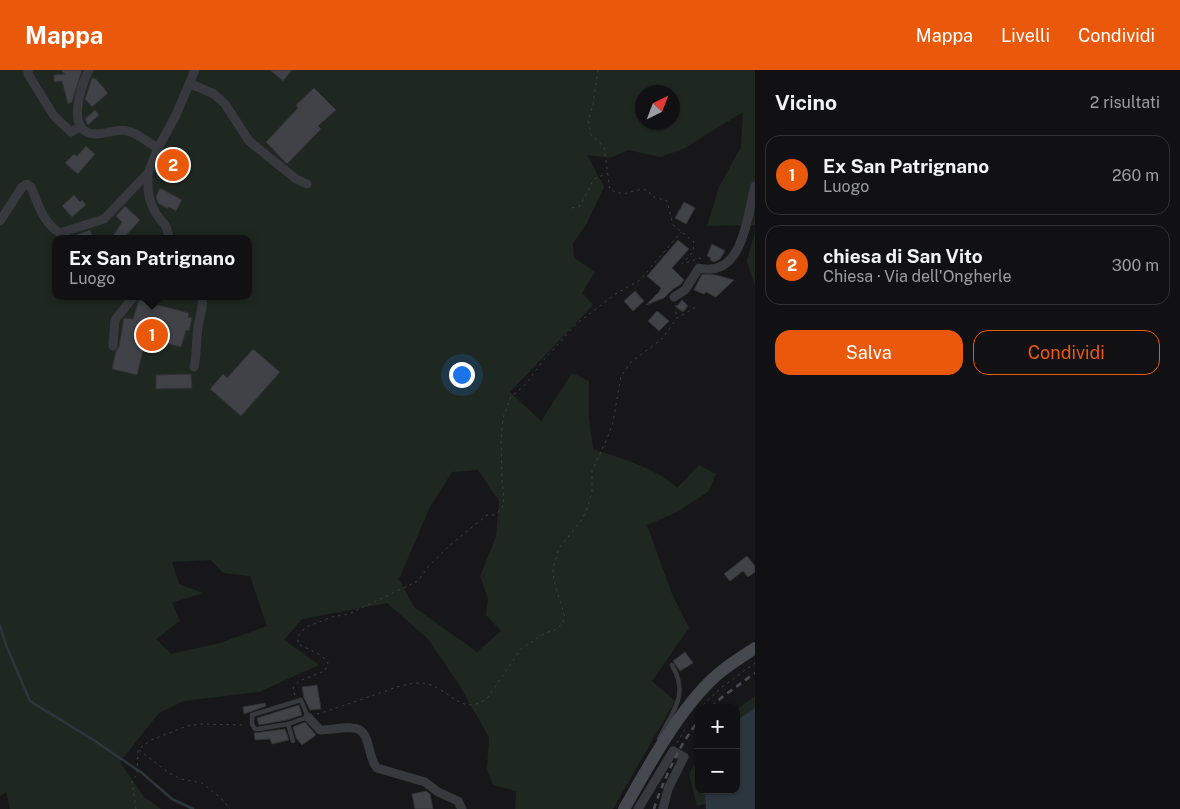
<!DOCTYPE html>
<html lang="it">
<head>
<meta charset="utf-8">
<style>
	:root { --surface:#111113; --page:#1e1f21; --text:#f1f3f6; --muted:#9c9da0; --line:#303133; --accent:#ea580c }
	body { margin:0; font-family:"Public Sans",sans-serif; background:var(--page); color:var(--text) }
	.controls { position:absolute; right:15px; bottom:15px; display:grid; overflow:hidden; border-radius:10px; box-shadow:0 1px 4px #0004 }
	.controls button { width:45px; height:45px; display:grid; place-items:center; padding:0; border:0; border-bottom:1px solid var(--line); background:var(--surface); color:var(--text); font:25px sans-serif }
	.compass { position:absolute; left:635px; top:15px; width:45px; height:45px; border-radius:50%; background:var(--surface); box-shadow:0 1px 4px #0004; rotate:42deg }
	.you { position:absolute; left:461px; top:304px; width:18px; height:18px; margin:-12px; border:4px solid #fff; border-radius:50%; background:#1a73e8; box-shadow:0 0 0 8px #1a73e833 }
	.badge { display:grid; place-items:center; width:32px; height:32px; border-radius:50%; background:var(--accent); color:#fff; font-size:16px; font-weight:700 }
	.pin { position:absolute; translate:-50% -50%; border:2px solid #fff; box-shadow:0 1px 5px #0006 }
	.popup { position:absolute; left:52px; top:165px; width:200px; height:65px; box-sizing:border-box; display:grid; place-content:center; border-radius:10px; background:var(--surface); filter:drop-shadow(0 1px 4px #0005); font-size:16px; white-space:nowrap; color:var(--muted) }
	.popup b { font-size:19px; color:var(--text) }
	.popup::after { content:''; position:absolute; left:50%; top:100%; margin-left:-10px; border:10px solid transparent; border-top-color:var(--surface) }
	.list { margin:0; padding:0; list-style:none }
	h2 { display:flex; justify-content:space-between; align-items:center; height:65px; margin:0; padding:0 20px; font-size:21px }
	h2 small { font-size:16px; font-weight:400; color:var(--muted) }
	.list li { display:grid; grid-template-columns:32px 1fr auto; gap:15px; align-items:center; box-sizing:border-box; height:80px; margin:0 10px 10px; padding:0 10px; border:1px solid var(--line); border-radius:15px }
	.list b { display:block; font-size:19px; white-space:nowrap }
	.list p { margin:0; font-size:16px; white-space:nowrap; color:var(--muted) }
	.list em { font-size:16px; font-style:normal; color:var(--muted) }
	.actions { display:flex; gap:10px; padding:15px 20px }
	.actions a { flex:1; padding:11px 0; border:1px solid var(--accent); border-radius:15px; text-align:center; font-size:18px; color:var(--accent) }
	.actions .main { background:var(--accent); color:#fff }
	.map { position:relative; flex:none; width:755px; height:739px; overflow:hidden }
	header { display:flex; align-items:center; gap:30px; box-sizing:border-box; height:70px; padding:0 25px; background:var(--accent); color:#fff }
	header strong { font-size:24px }
	nav { display:flex; gap:28px; margin-inline-start:auto; font-size:18px }
	main { display:flex }
	aside { flex:1; background:var(--surface) }
	.map>svg:first-child { display:block }
	.green { fill:#1f2820; fill-rule:evenodd }
	.water { fill:#2c363e }
	.lines { fill:none; stroke-linecap:round; stroke-linejoin:round }
	.stream { stroke:#2c363e; stroke-width:2.5 }
	.building { fill:#414247; stroke:#313136 }
	.path { stroke:#3e4046; stroke-width:1; stroke-dasharray:2.5 4; stroke-linecap:butt }
	.lane { stroke:#38393f; stroke-width:4.5 }
	.street { stroke:#38393f; stroke-width:9 }
	.secondary { stroke:#46484f; stroke-width:12 }
	.rail { stroke:#4b4d54; stroke-width:2.5; stroke-dasharray:6 5; stroke-linecap:butt }
</style>
</head>
<body>
<header>
<strong>Mappa</strong>
<nav><a>Mappa</a><a>Livelli</a><a>Condividi</a></nav>
</header>
<main>
<div class="map">
<svg width="755" height="739" viewBox="0 0 755 739">
	<rect width="100%" height="100%" fill="#171719"/>
	<g class="green">
		<path d="M0 0H755V155L707 156 719 117 741 77 743 42 683 79 660 87 628 80 610 88 587 85 604 117 586 155 573 173 574 188 595 202 582 223 593 235 510 322 541 351 572 303 589 311V348L593 379C620 388 657 398 677 418L699 395 716 404 708 422 677 442 647 455 672 524 689 558 652 611 675 631 613 739H515L516 721 493 715 487 699 489 667 458 613 428 569 387 533 302 549 284 570 319 595 259 622 184 631 159 643 120 692 144 727 161 739H10L6 722 0 726ZM642 22H672V52H642ZM56 169H248V226H56ZM478 400 499 431 496 467 480 506 488 529 486 545 501 561 477 582 414 537 399 509 430 437 452 402ZM211 490 223 503 250 506 267 556 220 573 171 584 156 569 180 551 172 533 203 523 179 514 172 492Z"/>
		<path d="M755 161V216L747 191Z"/>
		<path d="M755 626V723L697 736 689 704 699 687V720H736V640Z"/>
	</g>
	<path class="water" d="M755 638V739H706L705 720H736V651Z"/>
	<g class="lines">
		<path class="stream" d="M0 556 6 575 30 631 95 671 142 703 172 729 193 739"/>
	</g>
	<g class="building">
		<path d="M61 0H82L72 32 68 34 62 11 54 12V5L65 4Z"/>
		<path d="M270 0H292L283 11Z"/>
		<path d="M92 8H95L108 23 92 37 85 29Z"/>
		<path d="M314 18 336 40 318 56 321 59 287 94 266 72 298 38 296 35Z"/>
		<path d="M95 40 99 45 88 55 85 49Z"/>
		<path d="M86 76 95 84 78 104 65 93 74 84 77 86Z"/>
		<path d="M164 81 189 95 187 104 182 108 158 95Z"/>
		<path d="M160 118 182 130 176 141 169 137 168 139 158 133 156 127Z"/>
		<path d="M74 125 80 132 82 130 86 135 72 147 62 136Z"/>
		<path d="M684 132 695 138 686 154 675 148Z"/>
		<path d="M125 136 140 150 123 169H111L122 152 116 146Z"/>
		<path d="M90 160 94 169H78L76 165Z"/>
		<path d="M678 170 689 179 672 198 684 210 680 215 673 219 664 228 646 235 659 222 661 218 647 206Z"/>
		<path d="M712 174 725 181 720 189 714 192 710 190 711 188 707 186Z"/>
		<path d="M702 204 716 205 734 210 716 227 706 222 704 224 694 220Z"/>
		<path d="M635 221 644 231 633 241 624 231Z"/>
		<path d="M139 230 189 243 188 247 192 248 189 261 186 260 181 277 146 268 137 305 112 299 116 281 119 277 124 248 133 249Z"/>
		<path d="M682 230 688 236 683 242 676 237Z"/>
		<path d="M657 241 669 251 659 261 648 251Z"/>
		<path d="M253 279 280 302 241 346 210 319 223 304 227 308Z"/>
		<path d="M191 304 192 318 156 319V305Z"/>
		<path d="M747 486 755 496V502L748 507 743 501 730 511 724 504Z"/>
		<path d="M685 582 693 593 680 601 673 591Z"/>
		<path d="M317 615 321 639 310 640 304 628 302 617Z"/>
		<path d="M265 633 266 636 244 644 243 637Z"/>
		<path d="M299 635 302 645 287 650 259 655 257 648Z"/>
		<path d="M305 652 316 665 302 675 296 668 293 657Z"/>
		<path d="M285 659 289 670 272 674 270 669 255 670 254 663Z"/>
		<path d="M426 721 430 724 433 739H415L412 724Z"/>
	</g>
	<g class="lines">
		<g class="path">
			<path d="M598 0 593 34 588 51 591 65 604 77 610 120 623 124 642 119 649 121 651 126 667 131 673 155 694 172 693 182 682 194 700 188 701 189"/>
			<path d="M572 138 580 136 594 109 608 103"/>
			<path d="M676 235V246"/>
			<path d="M295 625 293 618 299 611 325 601 328 593 321 585 298 574V566L306 557 332 547 349 544 418 511 428 497 449 476 487 445H494L502 439 504 428 502 410 501 371 503 348 511 327 527 313 542 292 576 254 617 223 640 210 681 162"/>
			<path d="M703 635 722 617 755 593"/>
			<path d="M317 644C334 639 351 633 368 627 385 622 402 613 420 613 448 613 461 651 488 627L521 579 545 563 555 560 562 554 565 547 554 511 553 498 559 478 581 451 587 439 592 423V401L609 364 613 352 621 306 631 292 662 269 677 248 696 237"/>
			<path d="M677 673 685 659"/>
			<path d="M139 680 169 703 181 709 202 713 222 729 230 739"/>
			<path d="M136 739 132 710 137 705 138 680 151 670 187 656 201 654 245 655"/>
		</g>
		<g class="lane">
			<path d="M301 630 308 647 288 654 258 659H255L252 654V645Z"/>
			<path d="M288 654 293 671"/>
			<path d="M659 669C672 641 690 626 672 595"/>
		</g>
		<g class="street">
			<path d="M28 0V4L54 46 71 62 80 57"/>
			<path d="M89 0C81 16 64 65 97 64 107 64 117 58 128 61 138 63 148 73 158 78"/>
			<path d="M191 14 214 24 225 34 249 71 296 109 307 114"/>
			<path d="M148 103C148 115 147 126 153 138 159 152 167 150 169 169"/>
			<path d="M0 151 22 117 27 114 31 117C38 134 43 153 60 163L104 149 148 103 158 78 176 45 195 0"/>
			<path d="M674 227 685 220 699 198C744 209 747 144 755 116"/>
			<path d="M113 276 115 250 134 226"/>
			<path d="M194 297C197 284 196 271 198 257 199 248 205 235 201 226"/>
			<path d="M308 647 320 660C331 660 341 657 352 658 372 658 366 686 377 698L425 712 438 722 458 731 462 739"/>
			<path d="M638 739 673 681 684 687 668 719 663 739"/>
		</g>
		<path class="secondary" d="M624 739C649 695 684 630 723 600 733 592 745 585 755 578"/>
		<g class="rail">
			<path d="M711 638 721 628 755 603"/>
			<path d="M654 739C661 715 682 669 699 651"/>
		</g>
	</g>
</svg>
<div class="controls">
<button>+</button>
<button>−</button>
</div>
<svg class="compass" viewBox="-18 -18 36 36"><path d="M0-13l5 13h-10z" fill="#e53935"/><path d="M0 13l5-13h-10z" fill="#9c9da0"/></svg>
<div class="you"></div>
<div class="pin badge" style="left:152px;top:265px">1</div>
<div class="popup"><b>Ex San Patrignano</b>Luogo</div>
<div class="pin badge" style="left:173px;top:95px">2</div>
</div>
<aside>
<h2>Vicino<small>2 risultati</small></h2>
<ul class="list">
<li><span class="badge">1</span><div><b>Ex San Patrignano</b><p>Luogo</p></div><em>260 m</em></li>
<li><span class="badge">2</span><div><b>chiesa di San Vito</b><p>Chiesa · Via dell'Ongherle</p></div><em>300 m</em></li>
</ul>
<div class="actions"><a class="main">Salva</a><a>Condividi</a></div>
</aside>
</main>
</body>
</html>
